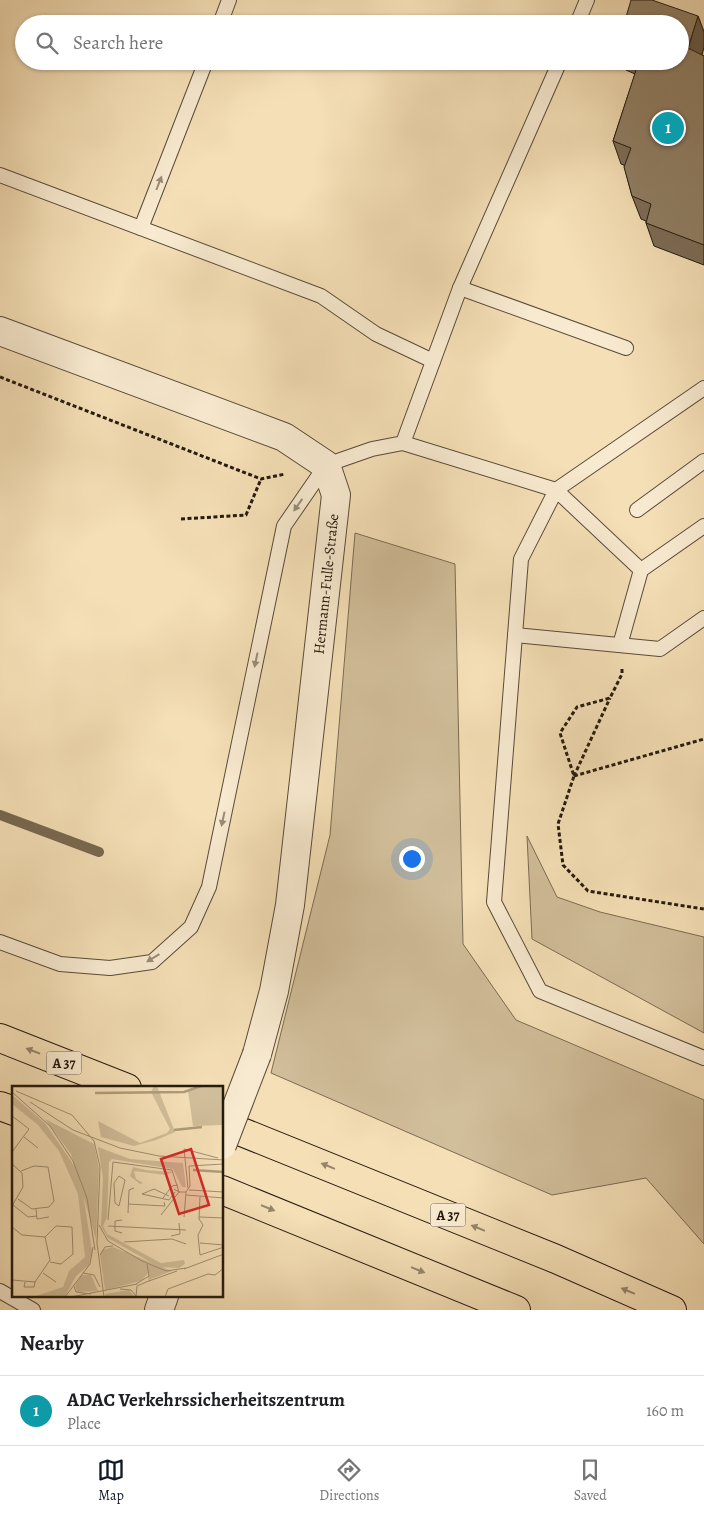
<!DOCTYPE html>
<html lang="en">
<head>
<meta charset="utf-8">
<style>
	:root { --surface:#fff; --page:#f6f6f6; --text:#202124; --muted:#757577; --line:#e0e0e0; --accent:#111827 }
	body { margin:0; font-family:Alegreya,serif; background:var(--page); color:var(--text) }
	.you { position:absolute; left:411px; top:858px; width:18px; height:18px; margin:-12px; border:4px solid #fff; border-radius:50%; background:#1a73e8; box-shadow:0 0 0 8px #1a73e833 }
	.badge { display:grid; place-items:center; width:32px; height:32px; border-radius:50%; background:var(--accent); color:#fff; font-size:16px; font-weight:700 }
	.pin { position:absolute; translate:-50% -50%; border:2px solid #fff; box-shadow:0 1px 5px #0006 }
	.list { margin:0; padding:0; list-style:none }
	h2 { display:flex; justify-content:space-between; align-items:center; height:65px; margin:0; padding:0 20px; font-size:21px }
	h2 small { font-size:16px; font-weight:400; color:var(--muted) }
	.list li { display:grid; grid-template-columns:32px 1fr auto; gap:15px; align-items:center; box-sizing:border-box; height:70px; padding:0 20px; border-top:1px solid var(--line) }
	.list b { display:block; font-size:19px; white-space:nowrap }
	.list p { margin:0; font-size:16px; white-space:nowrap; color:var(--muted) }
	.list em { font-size:16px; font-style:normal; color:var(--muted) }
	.icon { flex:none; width:28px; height:28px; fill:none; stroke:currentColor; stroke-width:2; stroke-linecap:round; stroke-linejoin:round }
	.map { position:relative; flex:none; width:704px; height:1310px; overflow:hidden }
	.search { position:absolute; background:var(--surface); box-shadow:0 1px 4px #0004; left:15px; right:15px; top:15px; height:55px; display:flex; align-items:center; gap:12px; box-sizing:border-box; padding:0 18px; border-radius:28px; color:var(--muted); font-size:19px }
	.sheet { height:135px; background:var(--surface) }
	nav { display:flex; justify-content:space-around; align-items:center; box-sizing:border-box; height:70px; border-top:1px solid var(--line); background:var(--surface); font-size:14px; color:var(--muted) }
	nav a { display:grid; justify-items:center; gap:2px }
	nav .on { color:var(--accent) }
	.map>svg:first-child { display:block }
	.green { fill:#d1be9a; stroke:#7a6c54 }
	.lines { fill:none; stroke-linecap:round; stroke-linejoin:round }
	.stream { stroke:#776851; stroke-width:10 }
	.service-casing { stroke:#584b39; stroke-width:16 }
	.minor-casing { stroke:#584b39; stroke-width:30 }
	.motorway-casing { stroke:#241a0f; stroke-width:30 }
	.path { stroke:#241a0f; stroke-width:3; stroke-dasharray:4 2.5; stroke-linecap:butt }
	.service { stroke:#f8ead0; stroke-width:14 }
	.minor { stroke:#f8ead0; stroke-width:28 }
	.motorway { stroke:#f5dfb6; stroke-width:28 }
	.minor-bridge-casing { stroke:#584b39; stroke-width:30; stroke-linecap:butt }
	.minor-bridge { stroke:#f8ead0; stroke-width:28 }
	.wall { fill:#7d6e58; stroke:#241a0f }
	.shaded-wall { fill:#665a47; stroke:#241a0f }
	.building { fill:#918066; stroke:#241a0f }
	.oneway { fill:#998c79 }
	.oneway2 { fill:#97866b }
	.labels { text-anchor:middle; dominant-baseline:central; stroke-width:4.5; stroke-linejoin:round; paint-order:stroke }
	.shield { fill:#f8ead0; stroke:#645849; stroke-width:1 }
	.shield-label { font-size:14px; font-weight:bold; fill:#241a0f }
	.street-label { font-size:15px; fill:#241a0f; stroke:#f8ead0 }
	.inset-river { fill:none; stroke:#ae9c7d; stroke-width:2.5 }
	.inset-road { fill:none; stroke:#a19073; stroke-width:1 }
	.view { fill:#d62828; fill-opacity:0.15; stroke:#d62828; stroke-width:2.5 }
	.inset-edge { fill:none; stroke:#241a0f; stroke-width:2.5 }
</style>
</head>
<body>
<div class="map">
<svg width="704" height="1310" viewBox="0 0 704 1310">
	<rect width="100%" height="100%" fill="#f5dfb6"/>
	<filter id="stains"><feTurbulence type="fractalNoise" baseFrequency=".004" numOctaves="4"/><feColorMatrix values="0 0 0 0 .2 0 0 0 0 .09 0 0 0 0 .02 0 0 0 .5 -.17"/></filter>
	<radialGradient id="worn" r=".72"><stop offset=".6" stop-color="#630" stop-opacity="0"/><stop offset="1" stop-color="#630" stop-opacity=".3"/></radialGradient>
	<g class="green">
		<path d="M355 533 455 564 463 944 516 1020 704 1100V1244L646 1178 552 1195 271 1073 330 835Z"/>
		<path d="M527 836 557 897 600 912 704 937V1033L532 939Z"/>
	</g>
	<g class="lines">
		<path class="stream" d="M0 815 99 852"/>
		<g class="service-casing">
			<g id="service">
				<path d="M220 24 229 0"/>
				<path d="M577 24 587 0"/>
				<path d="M0 175 321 296 376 334 433 361"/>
				<path d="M141 228 206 61"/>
				<path d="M460 288 626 348"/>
				<path d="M403 443 556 490 521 559 494 902 540 991 704 1058"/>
				<path d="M637 510 704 461"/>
				<path d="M641 570 556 490 704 388"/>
				<path d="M515 635 660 649 704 618"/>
				<path d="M620 645 641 570 704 526"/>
				<path d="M0 942 60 964 110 968 152 962 191 927 209 887 284 526 326 465 372 449 403 443 460 288 560 61"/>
				<path d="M0 1291 33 1310"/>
			</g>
		</g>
		<g class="minor-casing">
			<g id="minor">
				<path d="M0 331 284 437 326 465 336 495 290 905 274 991 257 1054"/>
				<path d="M159 1310 164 1296"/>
			</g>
		</g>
		<g class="motorway-casing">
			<g id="motorway">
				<path d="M0 1038 127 1088"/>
				<path d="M0 1106 14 1111"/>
				<path d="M222 1124 556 1259 672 1310"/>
				<path d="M222 1190 516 1310"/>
			</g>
		</g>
		<g class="path">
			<path d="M0 377 261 479 285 474"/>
			<path d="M181 519 246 515 261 479"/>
			<path d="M622 669V674L610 698 577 707 560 733 574 776 558 824 563 865 588 891 704 909"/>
			<path d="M574 776 704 739"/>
			<path d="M574 776 610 698"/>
		</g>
		<use href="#service" class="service"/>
		<use href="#minor" class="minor"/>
		<use href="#motorway" class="motorway"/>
		<g class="minor-bridge-casing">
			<path id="minor-bridge" d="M222 1145 257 1054"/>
		</g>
		<use href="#minor-bridge" class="minor-bridge"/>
	</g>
	<path class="wall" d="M698 16 704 32V47L702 55 704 56V265L654 246 646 223V221L641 219 632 196 624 165 621 164 613 141 635 74 626 70 622 61H680Z"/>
	<path class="shaded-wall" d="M698 16 704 32V47L696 71 688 48Z"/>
	<path class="building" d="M631 0H652L698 16 688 48 704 56V245L646 223 651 204 632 196 624 167 631 148 613 141 639 61H680V24H624Z"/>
	<defs><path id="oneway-solid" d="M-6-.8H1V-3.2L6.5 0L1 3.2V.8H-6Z" transform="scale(1.25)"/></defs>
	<g class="oneway">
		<use href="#oneway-solid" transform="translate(159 183) rotate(-69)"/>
		<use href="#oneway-solid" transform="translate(298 505) rotate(125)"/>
		<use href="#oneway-solid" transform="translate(256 660) rotate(102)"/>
		<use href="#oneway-solid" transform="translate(223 819) rotate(102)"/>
		<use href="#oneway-solid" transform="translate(153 958) rotate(149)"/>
	</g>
	<g class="oneway2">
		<use href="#oneway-solid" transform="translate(33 1051) rotate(-159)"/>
		<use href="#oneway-solid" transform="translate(328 1166) rotate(-158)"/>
		<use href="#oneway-solid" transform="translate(268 1208) rotate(22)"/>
		<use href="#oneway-solid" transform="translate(478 1228) rotate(-158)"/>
		<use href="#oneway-solid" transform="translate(418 1270) rotate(22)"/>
		<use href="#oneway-solid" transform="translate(628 1291) rotate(-157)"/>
	</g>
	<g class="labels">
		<g class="shield">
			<rect x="46.5" y="1051.5" width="35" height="23" rx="4"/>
			<rect x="430.5" y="1203.5" width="35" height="23" rx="4"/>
		</g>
		<g class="shield-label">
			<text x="64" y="1063">A 37</text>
			<text x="448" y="1215">A 37</text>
		</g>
		<g class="street-label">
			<text transform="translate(326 584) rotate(-84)">Hermann-Fulle-Straße</text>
		</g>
	</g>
	<g transform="translate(12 1086)">
		<rect width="211" height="211" fill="#f5dfb6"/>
		<path d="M142 0H145L163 46 144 54 122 60 89 51 86 35 128 57 155 47 158 43 139 6ZM192 0H211V39L181 40 176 5ZM0 9 33 37 63 81 71 107 80 166 77 179 64 190 53 210 21 211 51 201 57 185 73 171 66 108 47 65 26 39 0 18ZM33 33 82 58 87 82 84 153 59 68ZM86 61 118 73 171 77 174 101H170L161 83 100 73 97 76 95 131 91 140 95 148 149 177 172 174 173 178 167 182 147 181 96 152 89 140 91 92ZM121 81 134 84 161 86 153 89 122 85 124 93 131 97 128 98 118 90ZM101 161 160 185 136 194 137 186 129 195 93 204 88 169 90 164ZM70 189H79L86 205 65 206 63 199ZM117 204 123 211H94L93 208Z" fill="#d1be9a"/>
		<path class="inset-river" d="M83 7 172 6 189 0M162 44 190 41M181 84 212 86"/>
		<path class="inset-road" d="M4 5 60 29 82 55 88 81 85 157 92 211M0 6 38 40 61 75 75 112 83 164M18 16 61 44 108 62 147 70 212 74M0 30 17 43 0 66M12 51 26 62M0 78 10 87 11 101 0 120M107 90 113 94 107 120 103 117 102 97ZM176 102 172 63 206 72M177 104 212 106M174 109 212 112M157 110 142 103 130 108 157 114 163 106M188 111 187 133 191 139 186 149 188 169 212 161M151 112 160 100 166 99M6 113 20 123 37 121 42 115 36 81 22 80 9 85M116 118 153 120 152 116M1 119 16 131 25 130M24 123 25 133 37 131M116 127 117 104 122 102M149 129 167 106 162 103M172 131 174 106 178 100 177 80 212 78M187 131 212 132M96 134 101 76 160 84 167 106H174M87 139 96 155 130 175 154 185 174 182M96 140 174 144M0 141 10 149 33 151 38 174 23 196 0 194M110 147 103 145V135L110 134M159 150 168 148 167 137M33 151 44 140 60 141 61 168 49 178 38 176M112 156 160 153 174 158M188 157 212 159M88 169 93 161 101 160M172 183 212 168M31 187 44 196M71 187 82 189 88 201M137 195 165 185M13 196 12 201H22L23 196M124 198 137 190 135 178M62 200 64 206 79 208M108 203 119 204 124 210M53 211 78 178 81 161M59 211 125 198M124 211 125 200 139 194M153 211 156 203 196 188 203 189 212 182"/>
		<path class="view" d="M179 63 197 119 167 128 149 73Z"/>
		<rect width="211" height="211" class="inset-edge"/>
	</g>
	<rect width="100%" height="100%" filter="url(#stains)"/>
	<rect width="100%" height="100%" fill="url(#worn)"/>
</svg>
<div class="you"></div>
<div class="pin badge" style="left:668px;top:128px;background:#0f9aa8">1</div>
<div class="search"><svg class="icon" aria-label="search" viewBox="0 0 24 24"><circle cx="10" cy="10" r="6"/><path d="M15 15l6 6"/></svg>Search here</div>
</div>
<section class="sheet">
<h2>Nearby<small></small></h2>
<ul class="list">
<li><span class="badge" style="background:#0f9aa8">1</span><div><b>ADAC Verkehrssicherheitszentrum</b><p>Place</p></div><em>160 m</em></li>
</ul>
</section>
<nav>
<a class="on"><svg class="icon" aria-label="map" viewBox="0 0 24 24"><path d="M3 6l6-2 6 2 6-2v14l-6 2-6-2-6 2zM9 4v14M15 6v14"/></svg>Map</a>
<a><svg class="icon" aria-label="directions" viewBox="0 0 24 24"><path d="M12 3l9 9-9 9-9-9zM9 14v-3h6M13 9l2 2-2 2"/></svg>Directions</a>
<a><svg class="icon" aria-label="saved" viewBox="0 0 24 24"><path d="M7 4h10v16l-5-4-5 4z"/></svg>Saved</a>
</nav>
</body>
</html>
